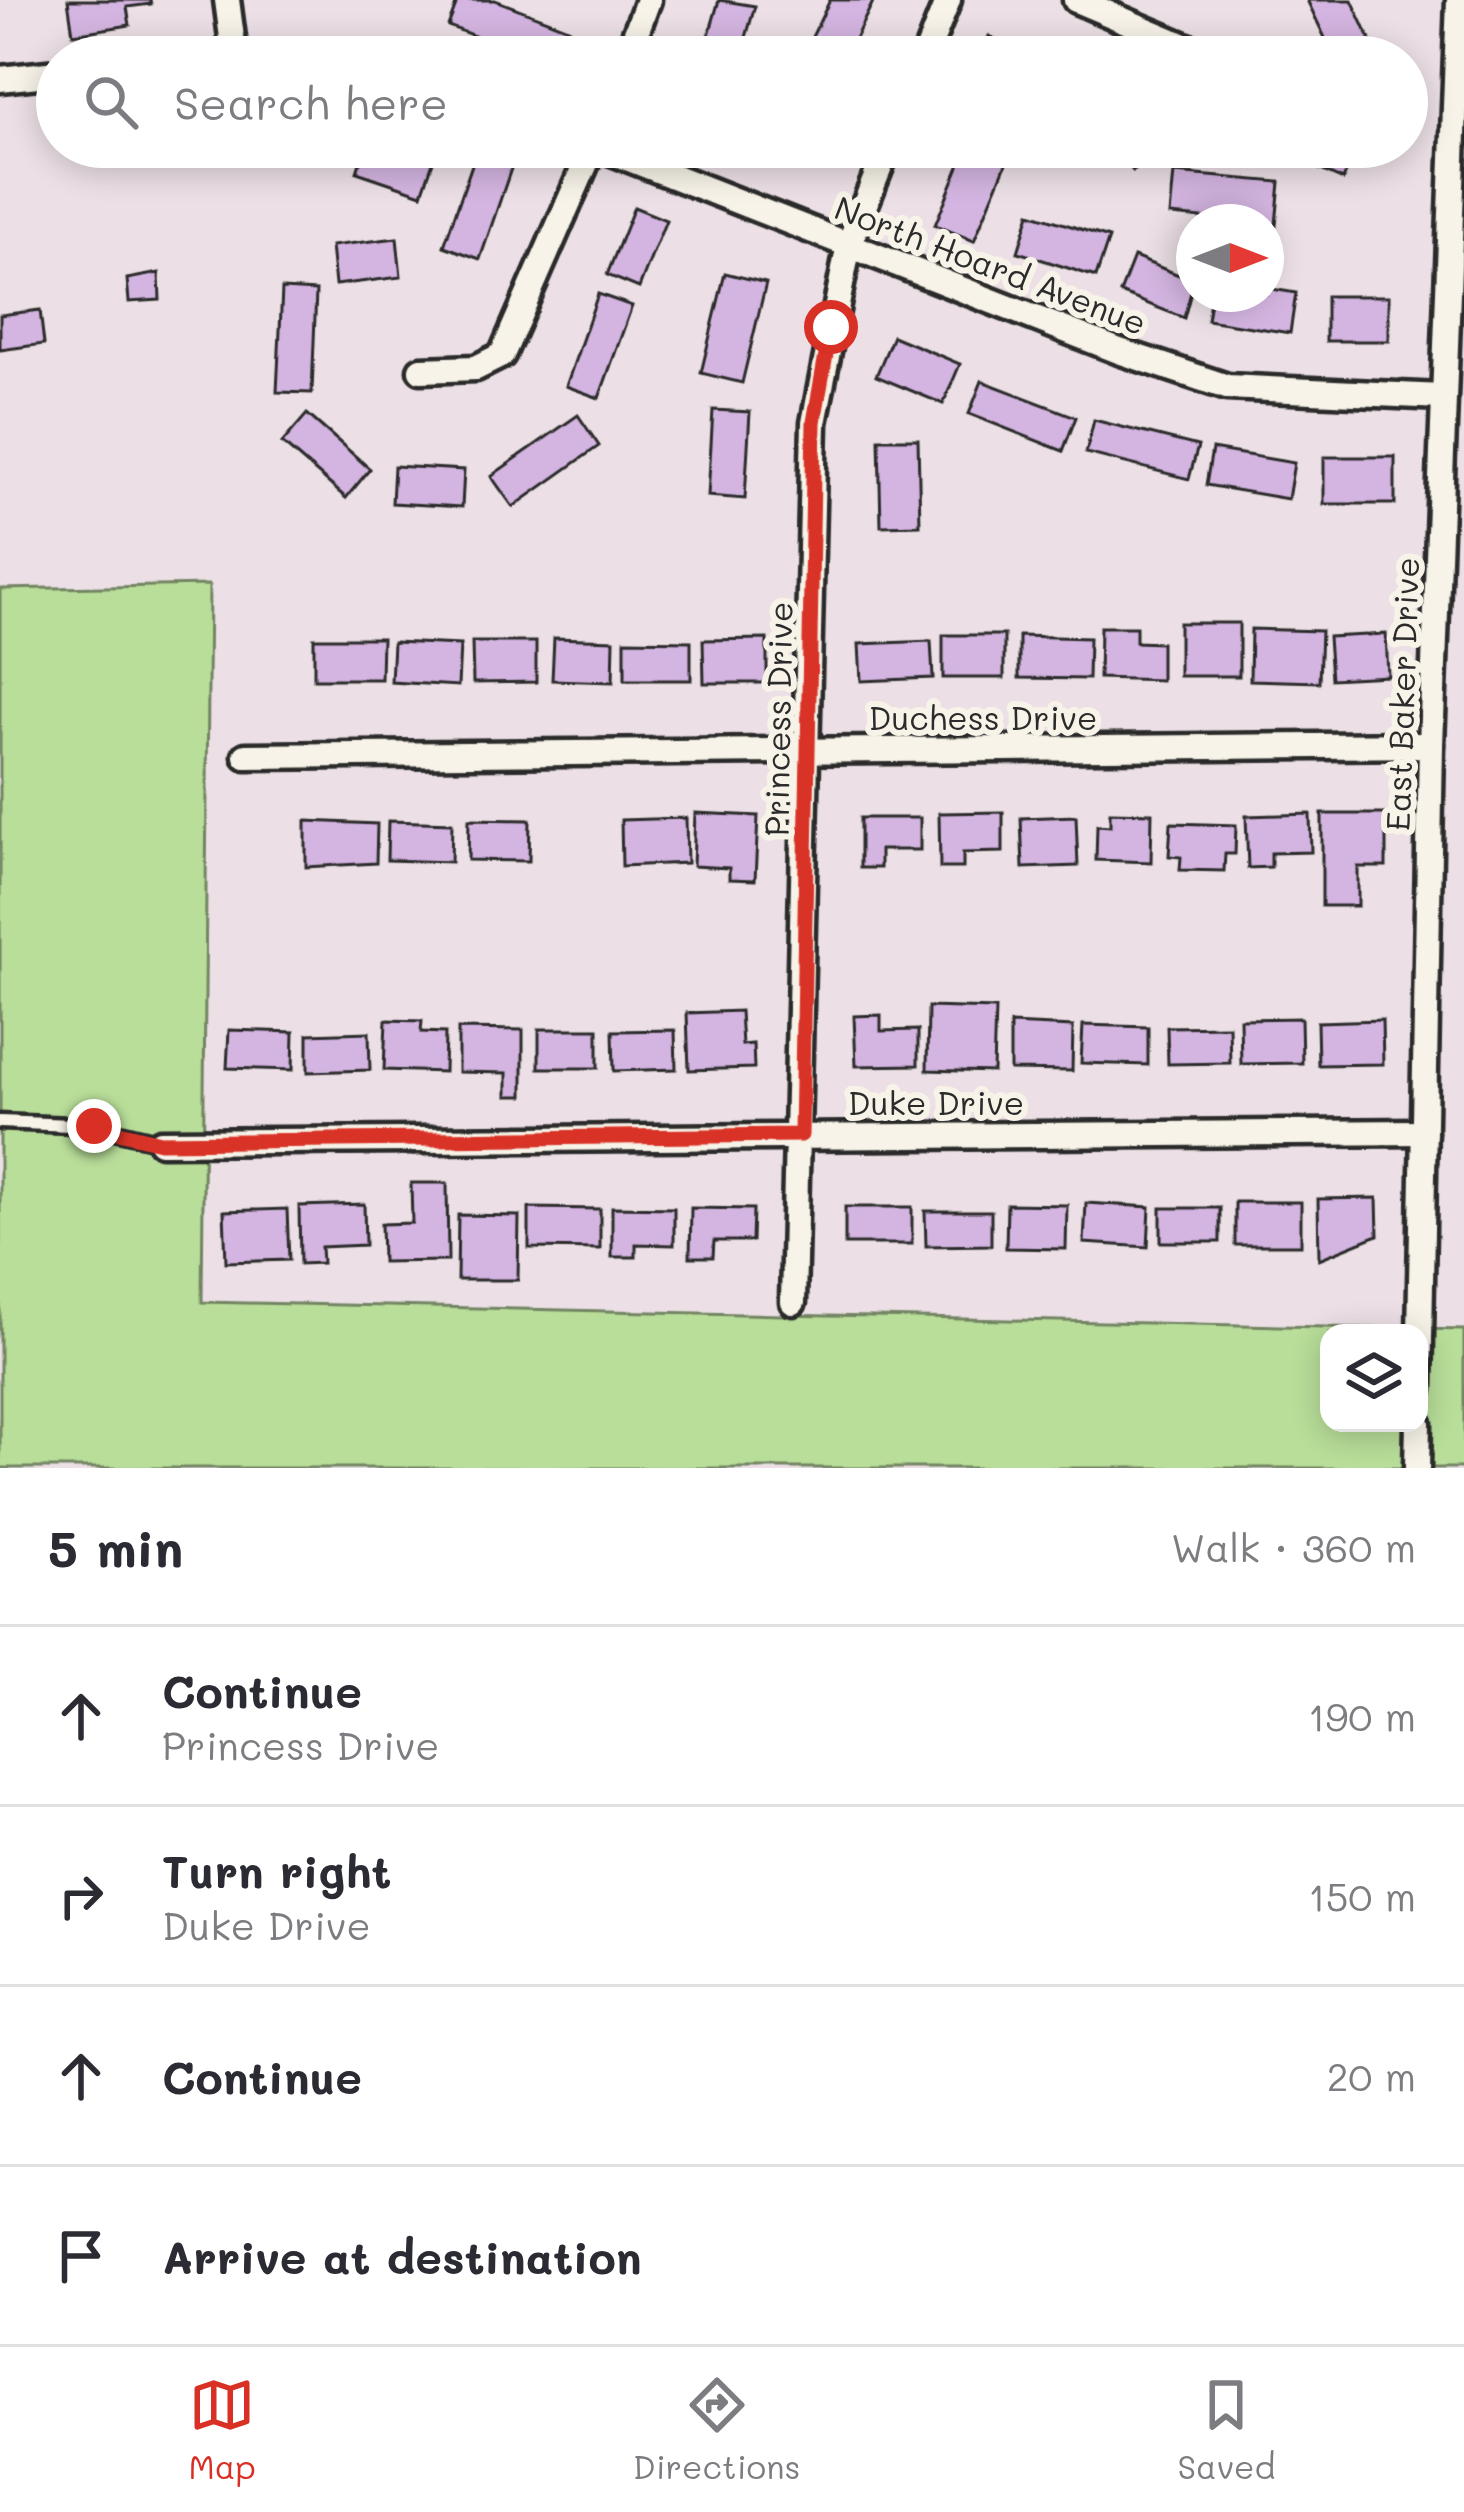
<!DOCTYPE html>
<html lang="en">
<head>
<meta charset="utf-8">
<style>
	:root { --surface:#fff; --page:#f2f2f3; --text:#2b2b33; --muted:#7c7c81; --line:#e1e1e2; --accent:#d93025 }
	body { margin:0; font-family:Mali,sans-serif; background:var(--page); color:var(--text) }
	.controls { position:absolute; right:36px; bottom:36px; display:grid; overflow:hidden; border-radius:24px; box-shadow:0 6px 30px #0003 }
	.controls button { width:108px; height:108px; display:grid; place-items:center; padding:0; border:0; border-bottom:3px solid var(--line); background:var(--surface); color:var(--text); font:60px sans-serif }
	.compass { position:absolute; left:1176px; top:204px; width:108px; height:108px; border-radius:50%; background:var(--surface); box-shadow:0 6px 30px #0003; rotate:90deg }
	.stop { position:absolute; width:36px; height:36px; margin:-27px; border:9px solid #d93025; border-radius:50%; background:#fff }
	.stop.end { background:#d93025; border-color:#fff; box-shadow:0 3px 12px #0008 }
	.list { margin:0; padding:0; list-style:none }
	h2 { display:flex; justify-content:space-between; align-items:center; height:156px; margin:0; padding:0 48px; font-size:51px }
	h2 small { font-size:39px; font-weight:400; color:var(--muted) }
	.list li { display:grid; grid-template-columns:78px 1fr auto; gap:36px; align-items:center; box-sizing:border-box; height:180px; padding:0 48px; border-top:3px solid var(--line) }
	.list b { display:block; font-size:45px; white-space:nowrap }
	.list p { margin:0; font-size:39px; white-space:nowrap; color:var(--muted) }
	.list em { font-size:39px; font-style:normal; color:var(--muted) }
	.icon { flex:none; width:66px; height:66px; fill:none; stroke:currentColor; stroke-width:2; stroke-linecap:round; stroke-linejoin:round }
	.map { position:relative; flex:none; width:1464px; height:1468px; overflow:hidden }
	.search { position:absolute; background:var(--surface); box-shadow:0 6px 30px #0003; left:36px; right:36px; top:36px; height:132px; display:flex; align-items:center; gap:30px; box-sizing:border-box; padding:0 42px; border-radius:66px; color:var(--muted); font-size:45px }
	.sheet { height:876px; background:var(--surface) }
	nav { display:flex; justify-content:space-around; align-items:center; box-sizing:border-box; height:168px; border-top:3px solid var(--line); background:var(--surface); font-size:33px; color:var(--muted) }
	nav a { display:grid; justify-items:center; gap:6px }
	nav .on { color:var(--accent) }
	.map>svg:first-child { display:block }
	.green { fill:#b8de99; stroke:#728462; stroke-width:3; fill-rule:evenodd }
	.building { fill:#d4b5e1; stroke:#2b2b2b; stroke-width:3 }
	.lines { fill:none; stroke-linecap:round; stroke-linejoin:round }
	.service-casing { stroke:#2b2b2b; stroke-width:21 }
	.minor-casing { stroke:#2b2b2b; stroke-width:33 }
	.service { stroke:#f7f3e8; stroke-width:12 }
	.minor { stroke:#f7f3e8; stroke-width:24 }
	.route { stroke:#d93025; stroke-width:15 }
	.labels { text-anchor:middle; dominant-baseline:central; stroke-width:12; stroke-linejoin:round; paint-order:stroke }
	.street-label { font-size:33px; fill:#2b2b2b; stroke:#f7f3e8 }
</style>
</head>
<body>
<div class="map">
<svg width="1464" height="1468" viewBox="0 0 1464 1468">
	<rect width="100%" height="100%" fill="#ece0e6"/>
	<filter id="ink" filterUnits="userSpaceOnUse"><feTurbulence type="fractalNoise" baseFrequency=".00833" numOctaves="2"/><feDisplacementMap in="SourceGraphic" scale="24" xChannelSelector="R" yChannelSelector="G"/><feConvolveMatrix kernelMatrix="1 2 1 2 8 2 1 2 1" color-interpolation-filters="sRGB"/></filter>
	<g filter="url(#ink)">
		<path class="green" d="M209 585 202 1302 1464 1330V1468H0V589ZM1329 1333H1419V1423H1329Z"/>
		<g class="building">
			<path d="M68 0H150L151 4 127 7 130 25 73 34Z"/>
			<path d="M458 0H495L568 28 556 57H529L448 26Z"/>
			<path d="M719 0 755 6 741 55 706 45Z"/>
			<path d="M830 0H874L846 57 808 45Z"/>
			<path d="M1307 0H1352L1378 57H1334Z"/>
			<path d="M989 36 1034 57H980Z"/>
			<path d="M227 147H327V159L226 155Z"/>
			<path d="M365 147H398L434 159 422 194 357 172Z"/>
			<path d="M478 147 514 160 480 259 444 246Z"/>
			<path d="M749 147H797L790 164Z"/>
			<path d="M967 147H1013L974 241 935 225Z"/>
			<path d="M1110 147H1159L1133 171Z"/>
			<path d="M1315 147H1357L1343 180 1308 164Z"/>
			<path d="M1174 173 1280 182 1276 225 1170 215Z"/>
			<path d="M634 207 666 220 639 288 607 275Z"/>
			<path d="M1030 213 1109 238 1096 277 1018 252Z"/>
			<path d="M397 238 401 277 335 285 331 246Z"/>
			<path d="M1134 257 1194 281 1184 318 1120 293Z"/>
			<path d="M159 273 160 300 129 302 127 279Z"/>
			<path d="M725 273 766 283 742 383 701 373Z"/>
			<path d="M1266 288 1296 293 1290 333 1207 320 1211 294H1266Z"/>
			<path d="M282 289 316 291 312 393 277 392Z"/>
			<path d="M598 294 632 306 599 398 566 386Z"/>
			<rect x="1326" y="296" width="63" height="45"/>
			<path d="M40 310 44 344 0 350V315Z"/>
			<path d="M893 336 960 364 943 404 876 376Z"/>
			<path d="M982 381 1076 417 1063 451 969 414Z"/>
			<path d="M713 410 750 412 745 499 708 496Z"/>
			<path d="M307 414 370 469 346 498 282 443Z"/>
			<path d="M578 415 599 446 513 507 491 476Z"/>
			<path d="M1094 420 1198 446 1189 479 1086 453Z"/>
			<path d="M879 439H918L920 525 881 526Z"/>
			<path d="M1212 449 1294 463 1288 499 1206 485Z"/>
			<rect x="1324" y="457" width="71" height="47"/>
			<path d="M394 466 464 470 462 507 392 503Z"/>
			<rect x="1179" y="623" width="60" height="53"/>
			<path d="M1100 627H1136V642L1161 643V680L1099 678Z"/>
			<path d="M1251 629 1321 631 1319 682 1250 680Z"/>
			<path d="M1386 634 1388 676 1331 679 1328 637Z"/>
			<rect x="943" y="635" width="61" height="43"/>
			<path d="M1019 636 1089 638 1088 679 1019 678Z"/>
			<path d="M314 638H382L381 679H314Z"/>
			<path d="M554 638 614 640 613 682 552 680Z"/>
			<path d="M767 639V683H704L703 640Z"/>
			<path d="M625 640 691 641V680H625Z"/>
			<path d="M931 641 933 678 861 681 859 644Z"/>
			<path d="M393 642 460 645 458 686 391 682Z"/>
			<path d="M472 642H536V682L473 683Z"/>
			<path d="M1003 812V852L963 853V868H940L939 813Z"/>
			<path d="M1110 812 1152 813 1151 862 1096 860 1097 825 1110 826Z"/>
			<path d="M695 813 758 816 755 880 729 879V868L693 866Z"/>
			<path d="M1310 814 1311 852 1271 853V867L1248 868 1246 816Z"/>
			<path d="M1322 814H1386V867H1358V906H1322Z"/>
			<path d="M1076 816 1078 866 1023 868 1021 818Z"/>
			<path d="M686 818 687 863 622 866 621 820Z"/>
			<path d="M860 818H920V850H880V868H860Z"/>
			<path d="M469 819 530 820 529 861 468 860Z"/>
			<path d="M306 821 377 824 376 863 306 867Z"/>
			<path d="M388 821 452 823 451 862 387 860Z"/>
			<path d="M1171 823 1236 825 1235 854H1225L1224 871 1180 870 1181 857 1169 856Z"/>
			<path d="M928 1007 995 1009 993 1072 927 1070Z"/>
			<path d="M740 1011 742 1045 753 1044 754 1068 689 1070 687 1013Z"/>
			<path d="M881 1015V1031L918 1030V1065L856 1066 854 1016Z"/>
			<path d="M1301 1018 1302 1063 1241 1064 1240 1019Z"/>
			<path d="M386 1020 422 1021 421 1032 445 1033 444 1072 384 1070Z"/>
			<path d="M1382 1020 1383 1064 1318 1065 1317 1022Z"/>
			<path d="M1010 1024 1073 1027 1072 1071 1010 1070Z"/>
			<path d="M1083 1025 1148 1027V1065L1081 1063Z"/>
			<path d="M1229 1026 1230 1063 1168 1064 1167 1027Z"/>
			<path d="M458 1029 523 1030V1096H507V1073L458 1072Z"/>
			<rect x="539" y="1029" width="59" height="39"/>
			<path d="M229 1030 294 1032 293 1070 227 1068Z"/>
			<path d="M675 1030 676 1069 614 1071 613 1031Z"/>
			<path d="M369 1032 370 1070 308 1072V1034Z"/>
			<path d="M411 1183H447L448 1261 382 1262 381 1224 412 1223Z"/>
			<path d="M1377 1198 1378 1235 1319 1259 1318 1199Z"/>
			<rect x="1235" y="1202" width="66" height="43"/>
			<path d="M1086 1203 1150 1207 1148 1247 1084 1243Z"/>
			<path d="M364 1204 365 1245 321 1247 322 1263 300 1264 299 1206Z"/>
			<path d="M1007 1204 1067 1205 1066 1249 1006 1248Z"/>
			<path d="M612 1207 674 1208V1245L636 1244V1257H612Z"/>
			<rect x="845" y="1207" width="67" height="37"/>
			<path d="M529 1208 600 1209V1249L529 1248Z"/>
			<path d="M691 1208 753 1209 752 1241H714L713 1257H690Z"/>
			<rect x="1161" y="1208" width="59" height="34"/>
			<path d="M287 1209 289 1260 226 1262 224 1211Z"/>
			<path d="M925 1211H991V1245L926 1246Z"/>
			<path d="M458 1215 519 1216 518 1280H457Z"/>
		</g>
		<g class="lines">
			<g class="service-casing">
				<path id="service" d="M0 1122 94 1126 161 1142"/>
			</g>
			<g class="minor-casing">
				<g id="minor">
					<path d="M227 0 234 53"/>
					<path d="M1076 0 1211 57"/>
					<path d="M200 57H327"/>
					<path d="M627 57 648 0"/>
					<path d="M925 57 948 0"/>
					<path d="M0 79 57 73"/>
					<path d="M599 147 1119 351 1227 387 1442 397"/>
					<path d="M421 370 476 368 502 355 593 147"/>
					<path d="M246 756 1431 745"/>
					<path d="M161 1142 1424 1132"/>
					<path d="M793 1302 814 423 849 244 888 147"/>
					<path d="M1419 1390 1431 745 1459 0"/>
					<path d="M1417 1468 1418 1423"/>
				</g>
			</g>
			<use href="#service" class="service"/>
			<use href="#minor" class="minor"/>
		</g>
	</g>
	<g class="lines" filter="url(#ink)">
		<path class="route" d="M94 1126 160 1142 801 1135 814 422 831 327"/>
	</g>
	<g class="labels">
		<g class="street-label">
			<text transform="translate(991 264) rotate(21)">North Hoard Avenue</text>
			<text transform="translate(1401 694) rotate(-88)">East Baker Drive</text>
			<text x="983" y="716">Duchess Drive</text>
			<text transform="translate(777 719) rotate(-89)">Princess Drive</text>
			<text x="936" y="1101">Duke Drive</text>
		</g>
	</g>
</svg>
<div class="controls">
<button><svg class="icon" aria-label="layers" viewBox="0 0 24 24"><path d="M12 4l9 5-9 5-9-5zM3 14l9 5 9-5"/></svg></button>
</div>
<svg class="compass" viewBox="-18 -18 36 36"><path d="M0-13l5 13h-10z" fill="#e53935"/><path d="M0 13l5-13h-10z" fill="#7c7c81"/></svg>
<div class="stop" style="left:831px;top:327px"></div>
<div class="stop end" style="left:94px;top:1126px"></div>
<div class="search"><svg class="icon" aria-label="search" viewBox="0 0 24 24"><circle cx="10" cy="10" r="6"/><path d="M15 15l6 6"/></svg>Search here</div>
</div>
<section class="sheet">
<h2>5 min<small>Walk · 360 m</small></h2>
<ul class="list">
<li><svg class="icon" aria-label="ahead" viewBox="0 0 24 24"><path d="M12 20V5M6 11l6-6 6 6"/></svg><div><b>Continue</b><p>Princess Drive</p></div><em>190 m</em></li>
<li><svg class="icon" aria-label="right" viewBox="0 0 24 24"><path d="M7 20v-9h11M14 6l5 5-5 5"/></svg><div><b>Turn right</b><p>Duke Drive</p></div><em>150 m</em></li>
<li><svg class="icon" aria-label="ahead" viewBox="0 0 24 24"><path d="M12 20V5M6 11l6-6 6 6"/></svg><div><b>Continue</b></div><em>20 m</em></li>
<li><svg class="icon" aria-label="arrive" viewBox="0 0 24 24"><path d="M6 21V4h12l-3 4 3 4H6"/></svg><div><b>Arrive at destination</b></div></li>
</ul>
</section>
<nav>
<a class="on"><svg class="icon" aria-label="map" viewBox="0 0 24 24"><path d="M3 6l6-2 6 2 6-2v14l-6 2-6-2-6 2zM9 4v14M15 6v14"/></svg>Map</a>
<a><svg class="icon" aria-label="directions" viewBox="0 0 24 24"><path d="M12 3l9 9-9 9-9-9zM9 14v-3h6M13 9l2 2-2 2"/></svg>Directions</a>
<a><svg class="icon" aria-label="saved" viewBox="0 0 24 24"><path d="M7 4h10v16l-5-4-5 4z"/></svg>Saved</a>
</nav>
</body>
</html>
